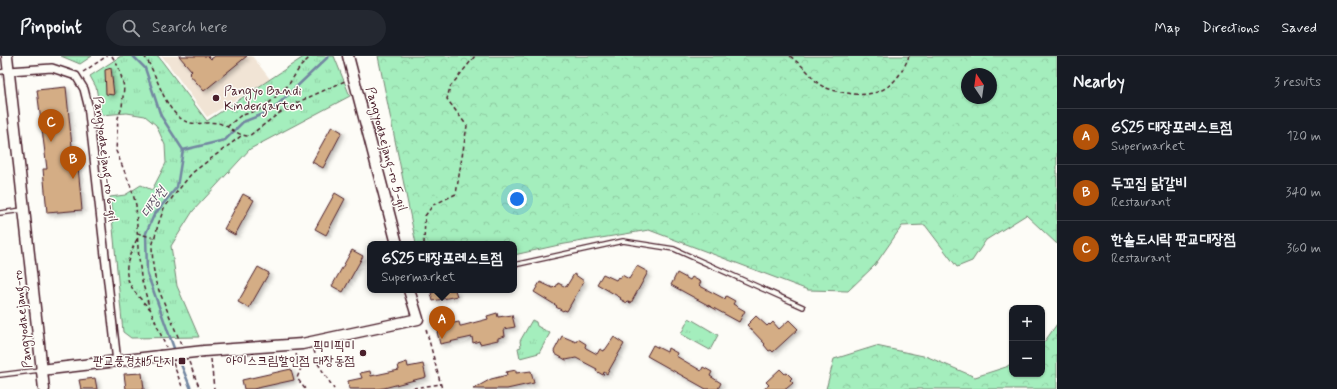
<!DOCTYPE html>
<html lang="en">
<head>
<meta charset="utf-8">
<style>
	:root { --surface:#171b24; --page:#242831; --text:#f1f3f6; --muted:#9ea1a6; --line:#363941; --accent:#b45309 }
	body { margin:0; font-family:Mynerve,"Poor Story",sans-serif; background:var(--page); color:var(--text) }
	.controls { position:absolute; right:12px; bottom:12px; display:grid; overflow:hidden; border-radius:8px; box-shadow:0 1px 3px #0004 }
	.controls button { width:36px; height:36px; display:grid; place-items:center; padding:0; border:0; border-bottom:1px solid var(--line); background:var(--surface); color:var(--text); font:20px sans-serif }
	.compass { position:absolute; left:961px; top:12px; width:36px; height:36px; border-radius:50%; background:var(--surface); box-shadow:0 1px 3px #0004; rotate:347deg }
	.you { position:absolute; left:517px; top:143px; width:14px; height:14px; margin:-10px; border:3px solid #fff; border-radius:50%; background:#1a73e8; box-shadow:0 0 0 6px #1a73e833 }
	.badge { display:grid; place-items:center; width:26px; height:26px; border-radius:50%; background:var(--accent); color:#fff; font-size:13px; font-weight:700 }
	.pin { position:absolute; translate:-50% -33px; filter:drop-shadow(0 1px 2px #0008) }
	.pin::after { content:''; position:absolute; top:21px; width:14px; height:12px; background:inherit; clip-path:polygon(0 0,100% 0,50% 100%) }
	.popup { position:absolute; left:367px; top:185px; width:150px; height:52px; box-sizing:border-box; display:grid; place-content:center; border-radius:8px; background:var(--surface); filter:drop-shadow(0 1px 3px #0005); font-size:13px; white-space:nowrap; color:var(--muted) }
	.popup b { font-size:15px; color:var(--text) }
	.popup::after { content:''; position:absolute; left:50%; top:100%; margin-left:-8px; border:8px solid transparent; border-top-color:var(--surface) }
	.list { margin:0; padding:0; list-style:none }
	h2 { display:flex; justify-content:space-between; align-items:center; height:52px; margin:0; padding:0 16px; font-size:17px }
	h2 small { font-size:13px; font-weight:400; color:var(--muted) }
	.list li { display:grid; grid-template-columns:26px 1fr auto; gap:12px; align-items:center; box-sizing:border-box; height:56px; padding:0 16px; border-top:1px solid var(--line) }
	.list b { display:block; font-size:15px; white-space:nowrap }
	.list p { margin:0; font-size:13px; white-space:nowrap; color:var(--muted) }
	.list em { font-size:13px; font-style:normal; color:var(--muted) }
	.icon { flex:none; width:22px; height:22px; fill:none; stroke:currentColor; stroke-width:2; stroke-linecap:round; stroke-linejoin:round }
	.map { position:relative; flex:none; width:1057px; height:333px; overflow:hidden }
	header { display:flex; align-items:center; gap:24px; box-sizing:border-box; height:56px; padding:0 20px; background:var(--surface); border-bottom:1px solid var(--line) }
	header strong { font-size:19px }
	nav { display:flex; gap:22px; margin-inline-start:auto; font-size:14px }
	.search { width:280px; height:36px; background:var(--page); display:flex; align-items:center; gap:10px; box-sizing:border-box; padding:0 14px; border-radius:22px; color:var(--muted); font-size:15px }
	main { display:flex }
	aside { flex:1; background:var(--surface) }
	.map>svg:first-child { display:block }
	.built { fill:#f1e4d5 }
	.grass { fill:url(#grass-tufts); stroke:#778674 }
	.forest { fill:url(#forest-crowns); stroke:#778674; fill-rule:evenodd }
	.lines { fill:none; stroke-linecap:round; stroke-linejoin:round }
	.stream { stroke:#7387a1; stroke-width:2.5 }
	.building { fill:#d4ad85; stroke:#4a1f2b; filter:url(#shadow) }
	.lane-casing { stroke:#4a1f2b; stroke-width:6 }
	.street-casing { stroke:#4a1f2b; stroke-width:10 }
	.secondary-casing { stroke:#4a1f2b; stroke-width:13 }
	.path { stroke:#4a1f2b; stroke-width:1.5; stroke-dasharray:4 3; stroke-linecap:butt }
	.lane { stroke:#fdfcf7; stroke-width:3.5 }
	.street { stroke:#fdfcf7; stroke-width:7 }
	.secondary { stroke:#fdfcf7; stroke-width:10 }
	.secondary-bridge-casing { stroke:#4a1f2b; stroke-width:13; stroke-linecap:butt }
	.secondary-bridge { stroke:#fdfcf7; stroke-width:10 }
	.poi-dot { fill:#4a1f2b; stroke:#fdfcf7; stroke-width:1.5 }
	.labels { text-anchor:middle; dominant-baseline:central; stroke-width:3; stroke-linejoin:round; paint-order:stroke }
	.poi-label { font-size:13px; fill:#4a1f2b; stroke:#fdfcf7; text-anchor:end }
	.street-label { font-size:13px; fill:#4a1f2b; stroke:#fdfcf7 }
	.water-label { font-size:14px; font-style:italic; fill:#5f5366; stroke:#fdfcf7 }
</style>
</head>
<body>
<header>
<strong>Pinpoint</strong>
<div class="search"><svg class="icon" aria-label="search" viewBox="0 0 24 24"><circle cx="10" cy="10" r="6"/><path d="M15 15l6 6"/></svg>Search here</div>
<nav><a>Map</a><a>Directions</a><a>Saved</a></nav>
</header>
<main>
<div class="map">
<svg width="1057" height="333" viewBox="0 0 1057 333">
	<defs>
		<pattern id="grass-tufts" width="24" height="20" patternUnits="userSpaceOnUse"><rect width="24" height="20" fill="#a4eebd"/><path d="M3 7l-1-3M5 7V3M7 7l1-3M15 17l-1-3M17 17v-4M19 17l1-3" fill="none" stroke="#8fcca3"/></pattern>
		<pattern id="forest-crowns" width="20" height="18" patternUnits="userSpaceOnUse"><rect width="20" height="18" fill="#a4eebd"/><path d="M2 6a3 3 0 1 1 6 0M12 15a3 3 0 1 1 6 0" fill="none" stroke="#8fcca3"/></pattern>
		<filter id="shadow"><feDropShadow dx="2.5" dy="2.5" stdDeviation="2" flood-color="#0004"/></filter>
	</defs>
	<rect width="100%" height="100%" fill="#fdfcf7"/>
	<filter id="ink" filterUnits="userSpaceOnUse"><feTurbulence type="fractalNoise" baseFrequency=".025" numOctaves="2"/><feDisplacementMap in="SourceGraphic" scale="8" xChannelSelector="R" yChannelSelector="G"/><feConvolveMatrix kernelMatrix="1 2 1 2 8 2 1 2 1" color-interpolation-filters="sRGB"/></filter>
	<g filter="url(#ink)">
		<path class="built" d="M162 0H252L270 23 207 61Z"/>
		<g class="grass">
			<path d="M61 0H92L80 8Z"/>
			<path d="M121 0H158L207 65 305 0H334L350 40 250 93 193 155 171 190 177 230 199 281 131 282 123 276 110 141 125 139 141 129 152 134 166 107 165 89 156 69 145 60 127 57 101 59 96 31 90 20Z"/>
			<path d="M689 262 718 279 710 294 681 278Z"/>
			<path d="M532 264 536 266 537 270 550 277 539 297 520 302 518 292 521 291 520 285Z"/>
		</g>
		<g class="forest">
			<path d="M378 0H1057V188L1026 159 986 184 972 205 957 211 925 169 902 170 875 209 848 235 808 234 649 174 559 189 514 199V188H416ZM967 18H991V42H967Z"/>
			<path d="M1057 268V333H826L834 303 876 290 928 301 975 321 1006 311 1012 307V318H1042V287L1045 285Z"/>
		</g>
		<g class="lines">
			<g class="stream">
				<path d="M133 0 145 12 161 60 183 94 177 131 154 159 146 177 147 217 175 295"/>
				<path d="M183 94 225 84 243 66 271 55 329 0"/>
				<path d="M178 301 191 333"/>
			</g>
		</g>
		<g class="building">
			<path d="M179 0H208L211 3 215 0H247L204 35 189 18 192 15Z"/>
			<path d="M111 12 114 39 106 38 105 14Z"/>
			<path d="M66 31 74 110H78L82 154 47 157 43 113H47L37 34Z"/>
			<path d="M332 70 342 76 323 112 312 106Z"/>
			<path d="M335 137 345 143 326 179 315 173Z"/>
			<path d="M243 138 254 144 235 179 224 173Z"/>
			<path d="M352 194 363 200 343 236 332 230Z"/>
			<path d="M637 210 648 216 631 247 628 246 627 247 620 243 621 242 597 228 603 218 616 224 618 221 620 223 622 219 629 223Z"/>
			<path d="M258 211 269 217 249 252 238 246Z"/>
			<path d="M677 217 690 224 692 221 701 226 699 229 700 230 725 243 726 240 735 245 733 248 745 255 739 266 671 229Z"/>
			<path d="M574 218 584 225 567 255 564 254 563 255 556 251 557 250 534 236 540 226 553 232 555 230 556 231 558 227 566 231Z"/>
			<path d="M439 234H455L457 240 433 245 431 237Z"/>
			<path d="M497 257 498 261 512 259 515 271 504 273 505 280 498 282V284L480 288 479 285 473 287 472 281 440 288 437 276 450 272 449 268 459 266 460 270H461L488 263 487 260Z"/>
			<path d="M756 260 767 270 769 268 770 269 773 266 779 273 789 264 798 273 773 296 771 294 769 295 764 289 765 288 747 269Z"/>
			<path d="M562 280 576 286 578 283 586 288 585 291 586 292 597 298 600 293 604 295V294H605L614 281 624 288 607 318 604 316 603 319 596 315 597 313 576 302 566 304 555 298 554 295Z"/>
			<path d="M653 289 667 296 668 292 677 297 676 300 700 314 701 315 703 311 712 316 710 320 721 327 718 333H706L647 300Z"/>
			<path d="M407 306 408 311 423 308 426 321 384 332 375 333H349L348 325 362 322 360 317 370 315 371 320 399 314 398 309Z"/>
			<path d="M291 313 294 324 253 333H244L242 324Z"/>
			<path d="M780 313 785 318 787 317 792 322 790 324 793 327 786 333H764L769 329 766 326Z"/>
			<path d="M516 314V317L531 315 534 327 507 333H473L491 323 507 319 506 316Z"/>
			<path d="M142 317 144 333H126L124 318Z"/>
			<path d="M95 322 97 333H81L79 324Z"/>
		</g>
		<g class="lines">
			<g class="lane-casing">
				<g id="lane">
					<path d="M0 16 8 15"/>
					<path d="M0 157 23 154"/>
					<path d="M514 209 623 185 674 193 803 251"/>
					<path d="M0 319 40 314"/>
				</g>
			</g>
			<g class="street-casing">
				<path id="street" d="M9 15 52 12 76 20 84 33 88 49 117 306"/>
			</g>
			<g class="secondary-casing">
				<g id="secondary">
					<path d="M7 0 44 333"/>
					<path d="M348 0 397 188"/>
					<path d="M204 295 302 288 418 263 409 234"/>
					<path d="M41 314 160 300"/>
				</g>
			</g>
			<g class="path">
				<path d="M112 0 119 12 124 31 122 51 118 62 116 95 131 131 136 149 138 192 141 221 149 250 166 291"/>
				<path d="M144 0C159 19 163 56 187 66 197 70 208 65 218 67 230 70 237 80 249 80L278 58 294 48 345 25"/>
				<path d="M790 0C796 5 801 9 806 14 811 19 814 24 819 28 824 32 835 35 842 36 876 44 897 32 909 0"/>
				<path d="M83 16 107 0"/>
				<path d="M227 71 240 60 264 52 289 28 300 11 311 0"/>
				<path d="M137 177 154 182"/>
				<path d="M137 183C120 217 124 226 150 253"/>
				<path d="M424 188 425 160 433 149 456 138 467 70 447 43 450 31 475 0"/>
				<path d="M426 273 442 333"/>
				<path d="M181 288 156 227 153 210 152 191 158 169 164 152 192 117 241 80"/>
				<path d="M314 294 317 306 334 333"/>
				<path d="M296 298 301 312 297 322 305 333"/>
				<path d="M211 303 214 333"/>
				<path d="M189 306 200 333"/>
				<path d="M173 307 183 333"/>
				<path d="M406 333 441 328"/>
			</g>
			<use href="#lane" class="lane"/>
			<use href="#street" class="street"/>
			<use href="#secondary" class="secondary"/>
			<g class="secondary-bridge-casing">
				<path id="secondary-bridge" d="M160 300 204 295"/>
			</g>
			<use href="#secondary-bridge" class="secondary-bridge"/>
		</g>
	</g>
	<g class="poi-dot">
		<circle cx="216" cy="42" r="4"/>
		<circle cx="363" cy="297" r="4"/>
		<rect x="178" y="301" width="8" height="8" rx="2"/>
	</g>
	<g class="labels">
		<g class="poi-label">
			<text x="224" y="35" text-anchor="start">Pangyo Bandi<tspan x="224" dy="15">Kindergarten</tspan></text>
			<text x="355" y="290">픽미픽미<tspan x="355" dy="15">아이스크림할인점 대장동점</tspan></text>
			<text x="174" y="305">판교풍경채5단지</text>
		</g>
		<g class="street-label">
			<text transform="translate(386 93) rotate(75)">Pangyodaejang-ro 5-gil</text>
			<text transform="translate(105 103) rotate(83)">Pangyodaejang-ro 6-gil</text>
			<text transform="translate(23 263) rotate(-96)">Pangyodaejang-ro</text>
		</g>
		<g class="water-label">
			<text transform="translate(154 146) rotate(-55)">대장천</text>
		</g>
	</g>
</svg>
<div class="controls">
<button>+</button>
<button>−</button>
</div>
<svg class="compass" viewBox="-18 -18 36 36"><path d="M0-13l5 13h-10z" fill="#e53935"/><path d="M0 13l5-13h-10z" fill="#9ea1a6"/></svg>
<div class="you"></div>
<div class="pin badge" style="left:442px;top:283px">A</div>
<div class="popup"><b>GS25 대장포레스트점</b>Supermarket</div>
<div class="pin badge" style="left:73px;top:123px">B</div>
<div class="pin badge" style="left:51px;top:86px">C</div>
</div>
<aside>
<h2>Nearby<small>3 results</small></h2>
<ul class="list">
<li><span class="badge">A</span><div><b>GS25 대장포레스트점</b><p>Supermarket</p></div><em>120 m</em></li>
<li><span class="badge">B</span><div><b>두꼬집 닭갈비</b><p>Restaurant</p></div><em>340 m</em></li>
<li><span class="badge">C</span><div><b>한솥도시락 판교대장점</b><p>Restaurant</p></div><em>360 m</em></li>
</ul>
</aside>
</main>
</body>
</html>
